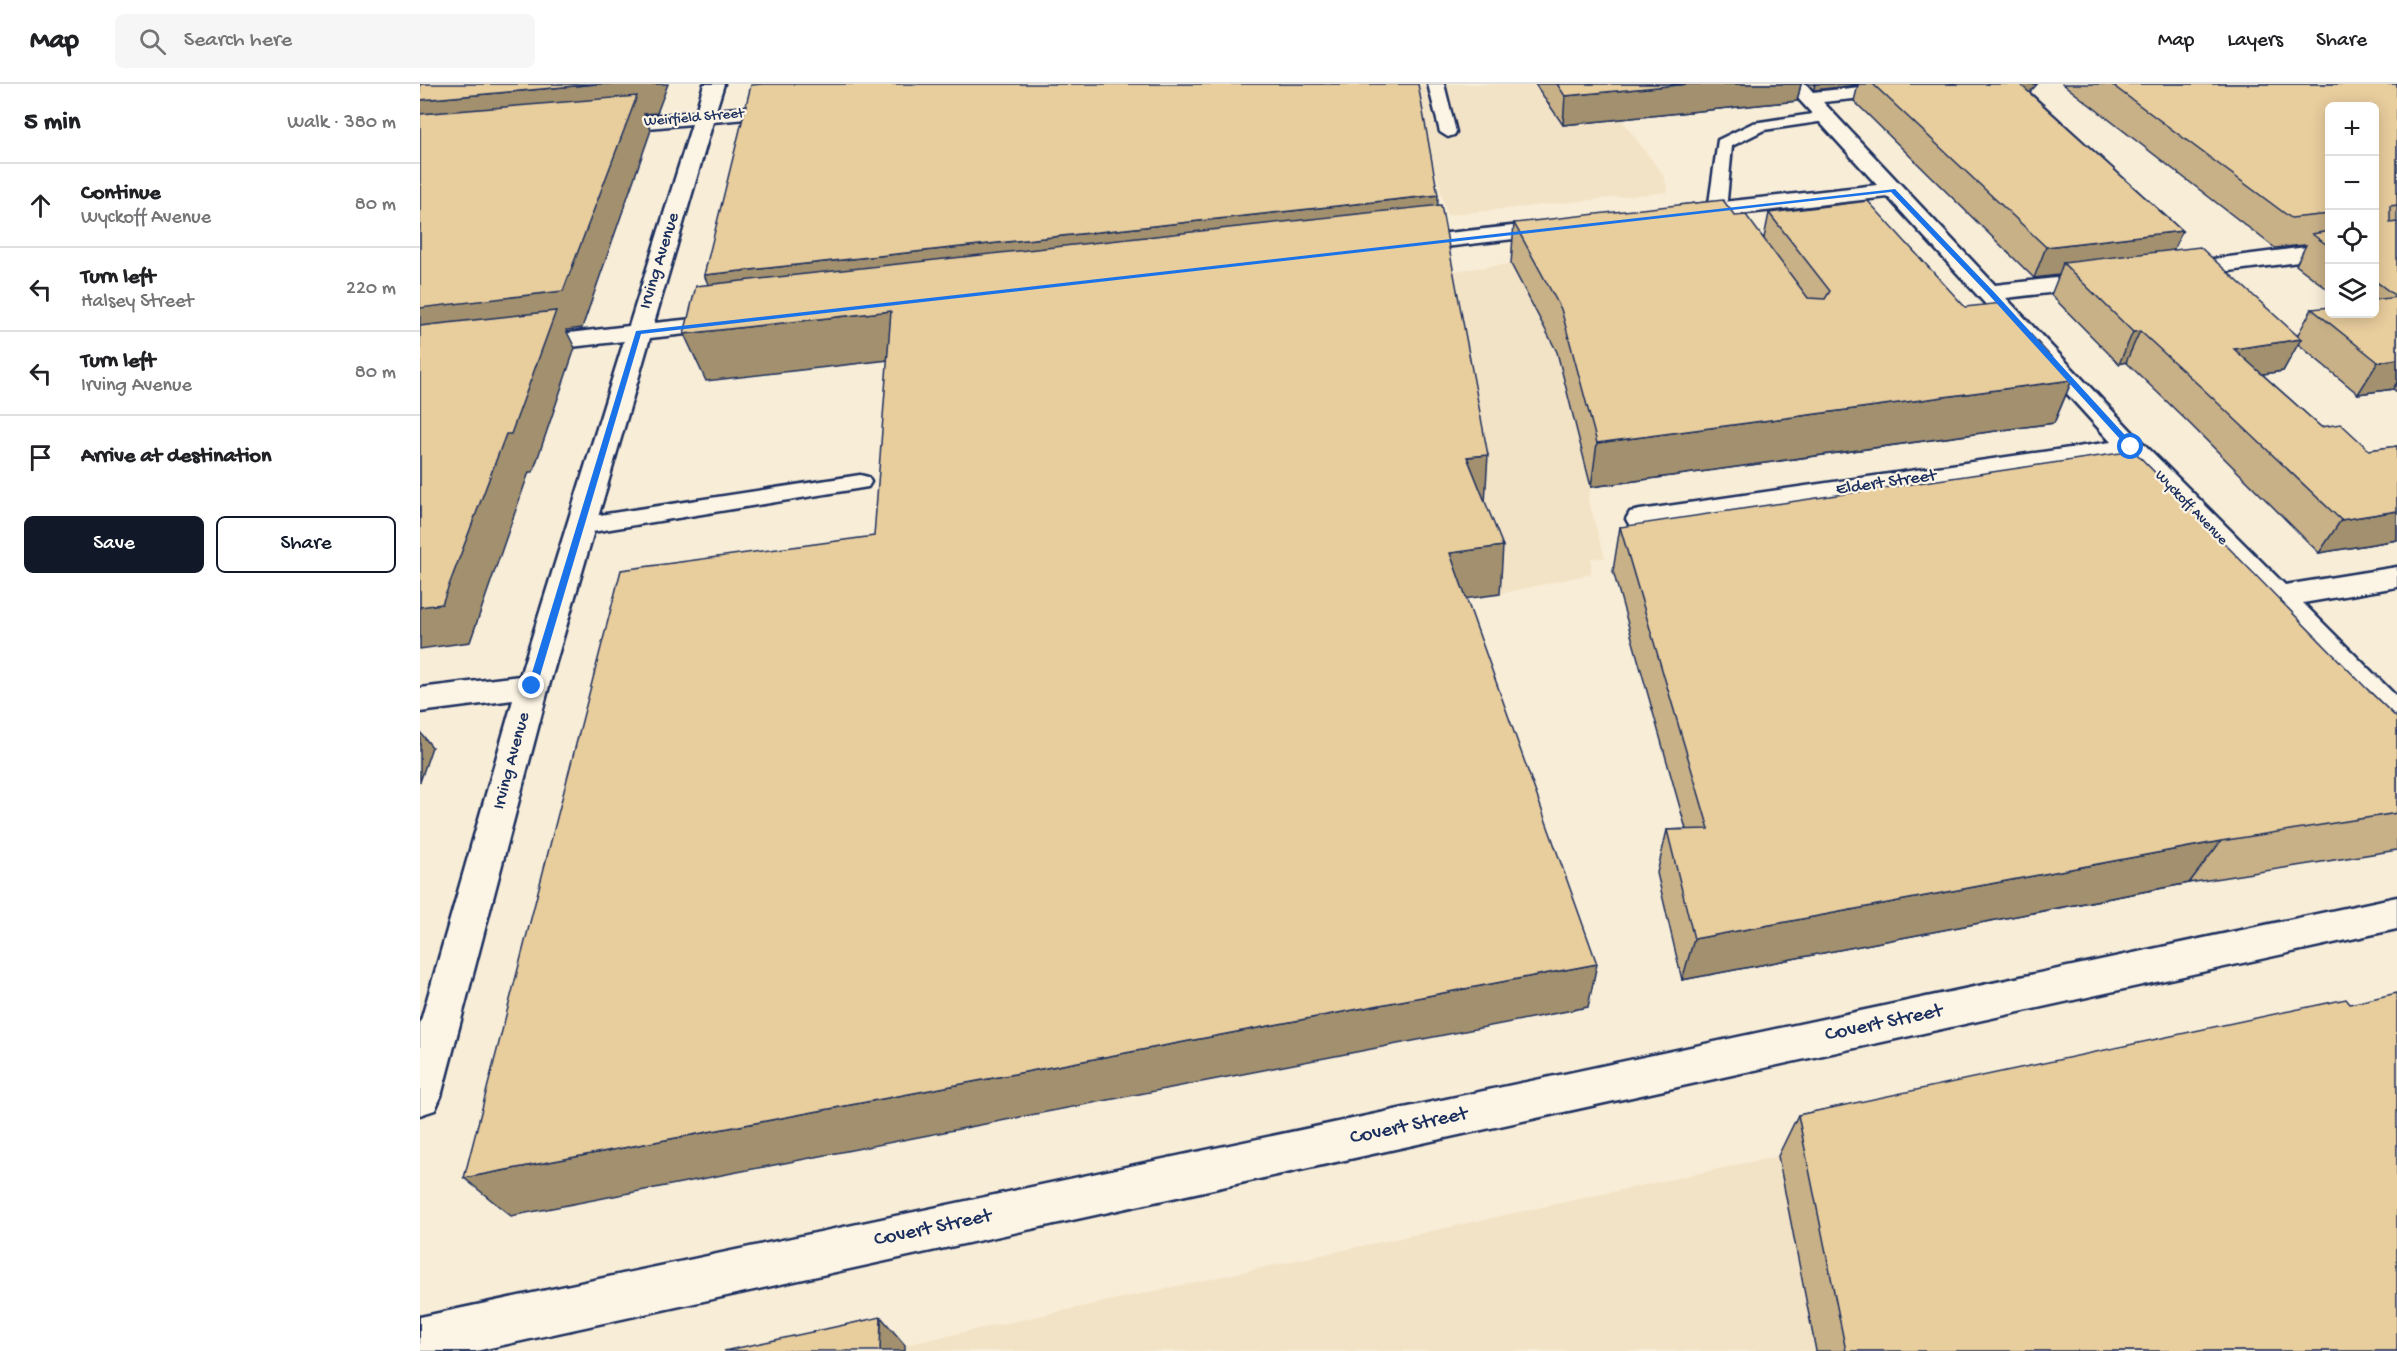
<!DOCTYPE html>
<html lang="en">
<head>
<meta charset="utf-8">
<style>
	:root { --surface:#fff; --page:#f6f6f6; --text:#202124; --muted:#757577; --line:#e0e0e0; --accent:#111827 }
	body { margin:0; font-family:"Gochi Hand",sans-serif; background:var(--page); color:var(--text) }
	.controls { position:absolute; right:18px; top:18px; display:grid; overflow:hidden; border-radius:9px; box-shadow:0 3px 15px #0003 }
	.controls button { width:54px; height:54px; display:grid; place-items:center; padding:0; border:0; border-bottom:2px solid var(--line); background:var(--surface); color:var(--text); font:30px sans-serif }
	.stop { position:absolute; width:18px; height:18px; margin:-14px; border:4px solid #1a73e8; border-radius:50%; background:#fff }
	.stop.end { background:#1a73e8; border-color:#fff; box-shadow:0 2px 6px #0008 }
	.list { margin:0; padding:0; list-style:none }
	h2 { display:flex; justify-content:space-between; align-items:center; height:78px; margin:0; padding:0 24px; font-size:26px }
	h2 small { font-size:20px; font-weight:400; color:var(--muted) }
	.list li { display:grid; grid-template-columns:39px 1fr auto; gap:18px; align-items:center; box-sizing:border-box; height:84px; padding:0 24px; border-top:2px solid var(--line) }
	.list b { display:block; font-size:22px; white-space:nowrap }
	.list p { margin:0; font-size:20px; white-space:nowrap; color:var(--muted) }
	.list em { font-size:20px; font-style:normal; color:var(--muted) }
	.actions { display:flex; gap:12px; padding:18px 24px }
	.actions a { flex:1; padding:14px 0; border:2px solid var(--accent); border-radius:9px; text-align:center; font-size:21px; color:var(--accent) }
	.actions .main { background:var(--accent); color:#fff }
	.icon { flex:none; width:33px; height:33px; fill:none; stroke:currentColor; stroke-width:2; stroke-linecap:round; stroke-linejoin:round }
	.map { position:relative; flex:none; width:1977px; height:1267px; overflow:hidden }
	header { display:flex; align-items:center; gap:36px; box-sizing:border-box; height:84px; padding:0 30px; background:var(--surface); border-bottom:2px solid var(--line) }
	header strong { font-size:28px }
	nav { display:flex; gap:33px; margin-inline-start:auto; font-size:21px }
	.search { width:420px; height:54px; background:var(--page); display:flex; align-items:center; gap:15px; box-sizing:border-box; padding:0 21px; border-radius:9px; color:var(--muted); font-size:22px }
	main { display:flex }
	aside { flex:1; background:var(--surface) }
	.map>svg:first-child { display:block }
	.built { fill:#f3e3c6 }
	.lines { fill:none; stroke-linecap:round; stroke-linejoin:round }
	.lane-casing { stroke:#1b2f5e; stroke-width:5 }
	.street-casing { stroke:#1b2f5e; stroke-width:5 }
	.lane { fill:#fcf5e5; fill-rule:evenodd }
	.street { fill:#fcf5e5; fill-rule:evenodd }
	.wall { fill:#c8b087; stroke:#1b2f5e; stroke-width:1.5 }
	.shaded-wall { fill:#a2906e; stroke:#1b2f5e; stroke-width:1.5 }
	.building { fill:#e8cd9d; stroke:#1b2f5e; stroke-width:1.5 }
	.route { fill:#1a73e8 }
	.labels { text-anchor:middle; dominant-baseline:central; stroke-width:4.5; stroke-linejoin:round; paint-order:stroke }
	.far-street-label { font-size:15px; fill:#1b2f5e; stroke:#fcf5e5 }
	.street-label { font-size:18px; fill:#1b2f5e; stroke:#fcf5e5 }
	.near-street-label { font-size:21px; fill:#1b2f5e; stroke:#fcf5e5 }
</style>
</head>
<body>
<header>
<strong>Map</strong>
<div class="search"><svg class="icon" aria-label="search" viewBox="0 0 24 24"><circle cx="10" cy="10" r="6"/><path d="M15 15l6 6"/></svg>Search here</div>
<nav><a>Map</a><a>Layers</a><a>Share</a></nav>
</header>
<main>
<aside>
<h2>5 min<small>Walk · 380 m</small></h2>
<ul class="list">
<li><svg class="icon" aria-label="ahead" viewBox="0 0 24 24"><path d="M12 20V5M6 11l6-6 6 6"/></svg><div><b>Continue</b><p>Wyckoff Avenue</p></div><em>80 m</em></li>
<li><svg class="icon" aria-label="left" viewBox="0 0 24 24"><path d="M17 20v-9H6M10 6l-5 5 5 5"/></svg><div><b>Turn left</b><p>Halsey Street</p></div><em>220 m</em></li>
<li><svg class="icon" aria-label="left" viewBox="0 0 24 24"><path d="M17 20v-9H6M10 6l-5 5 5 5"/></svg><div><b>Turn left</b><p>Irving Avenue</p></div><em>80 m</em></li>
<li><svg class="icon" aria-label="arrive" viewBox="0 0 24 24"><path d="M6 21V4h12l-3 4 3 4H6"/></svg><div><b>Arrive at destination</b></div></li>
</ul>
<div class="actions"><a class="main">Save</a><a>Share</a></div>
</aside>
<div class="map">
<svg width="1977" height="1267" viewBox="0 0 1977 1267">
	<rect width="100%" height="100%" fill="#f8edd7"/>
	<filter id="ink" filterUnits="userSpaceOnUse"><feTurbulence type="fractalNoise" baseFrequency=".0167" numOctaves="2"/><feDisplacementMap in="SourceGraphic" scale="12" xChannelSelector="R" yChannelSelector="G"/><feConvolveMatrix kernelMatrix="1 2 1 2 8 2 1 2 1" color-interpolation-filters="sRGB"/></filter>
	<g filter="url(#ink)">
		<g class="built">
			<path d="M992 0H1115L1201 35 1244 92 1248 108 1027 131Z"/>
			<path d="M1091 180 1137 268 1171 403 1168 415 1185 474H1171V490L1080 510 1024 188Z"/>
			<path d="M1358 1072 1396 1267H485V1261Z"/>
		</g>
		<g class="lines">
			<g class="lane-casing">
				<g id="lane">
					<path d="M1008 0H1024L1036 48 1034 51 1028 53 1020 48Z"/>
					<path d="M1406 28 1412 30 1414 33 1412 36 1344 46 1312 62 1306 126 1322 148 1319 152H1307L1288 126 1298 56 1333 39Z"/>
					<path d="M440 391 448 393 451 398 448 403 160 450 152 447 148 442 152 437 160 434Z"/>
				</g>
			</g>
			<g class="street-casing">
				<g id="street">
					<path d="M284 0H304L296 26 369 19 379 25 369 31 293 38 234 239 311 231 320 233 323 238 320 243 311 245 230 254 129 602 21 1012 15 1026 0 1031V940L93 616 0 628V604L100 592 204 257 106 268 97 266 94 261 97 256 106 254 209 242 272 40 184 48 177 46 174 42 177 38 184 36 276 28Z"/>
					<path d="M1365 0H1386L1393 8 1469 0H1535L1525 6 1403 18 1575 201 1679 189 1687 191 1691 196 1687 201 1679 203 1586 214 1721 357 1865 501 1977 483V503L1883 519 1977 613V645L1965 642 1705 372 1220 444 1210 442 1206 435 1210 428 1220 426 1691 358 1468 113 1266 136 1258 134 1255 129 1258 124 1266 122 1457 101Z"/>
					<path d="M1137 137 1145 139 1148 144 1145 149 982 168 974 166 971 161 974 156 982 154Z"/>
					<path d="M1910 160V174L1754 194 1746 192 1742 187 1746 182 1754 180Z"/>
					<path d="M1977 813V845L56 1267H0V1233Z"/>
				</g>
			</g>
			<use href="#lane" class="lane"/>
			<use href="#street" class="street"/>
		</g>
		<g class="wall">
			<path d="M1115 0H1381L1377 17 1143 41Z"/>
			<path d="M1388 0H1617L1610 8 1762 147 1753 166 1877 252 1892 225 1954 230V22H1910V207L1876 181 1886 161 1855 164 1643 0H1977V308L1973 305 1938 310 1878 260 1863 287 1842 290 1901 343 1949 366 1977 362V456L1899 469 1766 336 1706 278 1699 280 1631 211 1639 191 1614 194 1434 17 1438 1 1394 6Z"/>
			<path d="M1349 129 1545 223 1652 296 1634 339 1171 403 1137 268 1091 180 1094 139 1315 132 1344 154Z"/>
			<path d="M1200 443 1947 605 1977 634V766L1769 799 1262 896 1237 789 1247 746 1266 745 1193 487Z"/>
			<path d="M1930 920 1977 1267H1396L1358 1072 1378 1031Z"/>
		</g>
		<g class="shaded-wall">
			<path d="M176 0H248L237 29 224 30 231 46 162 244 146 246 155 264 113 388H109L50 558 0 565V16Z"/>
			<path d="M1268 0H1381L1377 17 1143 41 1145 12Z"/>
			<path d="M1395 0H1439L1438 1 1394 6Z"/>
			<path d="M1602 0H1617L1592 29Z"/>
			<path d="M1018 111 1017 148 300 228 284 191Z"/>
			<path d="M1762 147 1748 178 1643 179 1639 191 1614 194 1626 163Z"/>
			<path d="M471 227 486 274 286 297 264 250Z"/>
			<path d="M1720 247 1706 278 1699 280 1713 248Z"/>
			<path d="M1881 255 1863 287 1797 297 1814 265Z"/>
			<path d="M1977 275V298L1973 305 1938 310 1958 278Z"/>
			<path d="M1652 296 1634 339 1171 403 1177 359Z"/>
			<path d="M1068 371 1065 419 1047 373Z"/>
			<path d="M1977 427V456L1899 469 1921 436Z"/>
			<path d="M1083 462 1080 510 1029 517 1030 469Z"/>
			<path d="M0 648 12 663 0 698Z"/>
			<path d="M1801 757 1769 799 1262 896 1274 855Z"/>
			<path d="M1177 880 1168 923 91 1132 44 1094Z"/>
			<path d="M461 1233 485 1261V1267H460Z"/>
		</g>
		<g class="building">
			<path d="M0 0H176L0 16Z"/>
			<path d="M343 0H998L1018 111 284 191 331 1Z"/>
			<path d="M1137 0H1268L1145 12Z"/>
			<path d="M1453 0H1602L1601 1 1762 147 1626 163Z"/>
			<path d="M1691 0H1977V121L1970 122V139L1977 138V213L1954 196V22H1910V130L1871 134Z"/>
			<path d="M217 12 143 207 0 224V30Z"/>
			<path d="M1303 116 1315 132 1326 131 1388 214 1405 215 1410 207 1349 129 1448 117 1545 223 1582 219 1652 296 1177 359 1141 225 1094 139Z"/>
			<path d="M1021 121 1068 371 1047 373 1083 462 1030 469 1177 880 44 1094 201 486 454 452 471 227 264 250 276 202Z"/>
			<path d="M1910 147V163L1892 150Z"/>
			<path d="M1780 163 1881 255 1814 265 1901 343 1921 340 1949 366 1977 362V427L1921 436 1782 304 1720 247 1713 248 1643 179Z"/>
			<path d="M1977 213V275L1958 278 1892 225 1910 223V230H1954V216Z"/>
			<path d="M136 227 91 350H86L22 520 0 523V242Z"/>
			<path d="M1714 367 1947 605 1977 634V729L1801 757 1274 855 1247 746 1289 745 1200 443Z"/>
			<path d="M1977 909V1267H1426L1378 1031 1926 915 1930 920Z"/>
			<path d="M461 1233 460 1267H304Z"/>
		</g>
	</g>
	<path class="route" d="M1475 105 1574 208 1714 361V365H1709L1569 211 1471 108 221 250 117 602 112 605 108 602 216 247Z"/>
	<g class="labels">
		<g class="far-street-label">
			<text transform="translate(274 34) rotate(-5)">Weirfield Street</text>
			<text transform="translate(1771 424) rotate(46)">Wyckoff Avenue</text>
		</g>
		<g class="street-label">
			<text transform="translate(240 177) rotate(-73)">Irving Avenue</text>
			<text transform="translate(1466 399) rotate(-8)">Eldert Street</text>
			<text transform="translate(92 677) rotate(-75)">Irving Avenue</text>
		</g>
		<g class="near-street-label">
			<text transform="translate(1464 940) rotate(-12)">Covert Street</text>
			<text transform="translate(989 1043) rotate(-12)">Covert Street</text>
			<text transform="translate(513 1145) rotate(-12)">Covert Street</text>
		</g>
	</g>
</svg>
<div class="controls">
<button>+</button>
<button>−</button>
<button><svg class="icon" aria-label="locate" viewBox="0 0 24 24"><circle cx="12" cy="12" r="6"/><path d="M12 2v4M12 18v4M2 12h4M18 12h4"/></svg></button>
<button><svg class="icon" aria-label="layers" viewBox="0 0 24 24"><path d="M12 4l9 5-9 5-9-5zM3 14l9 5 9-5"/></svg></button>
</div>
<div class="stop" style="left:1711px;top:363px"></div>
<div class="stop end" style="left:112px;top:602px"></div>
</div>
</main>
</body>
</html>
